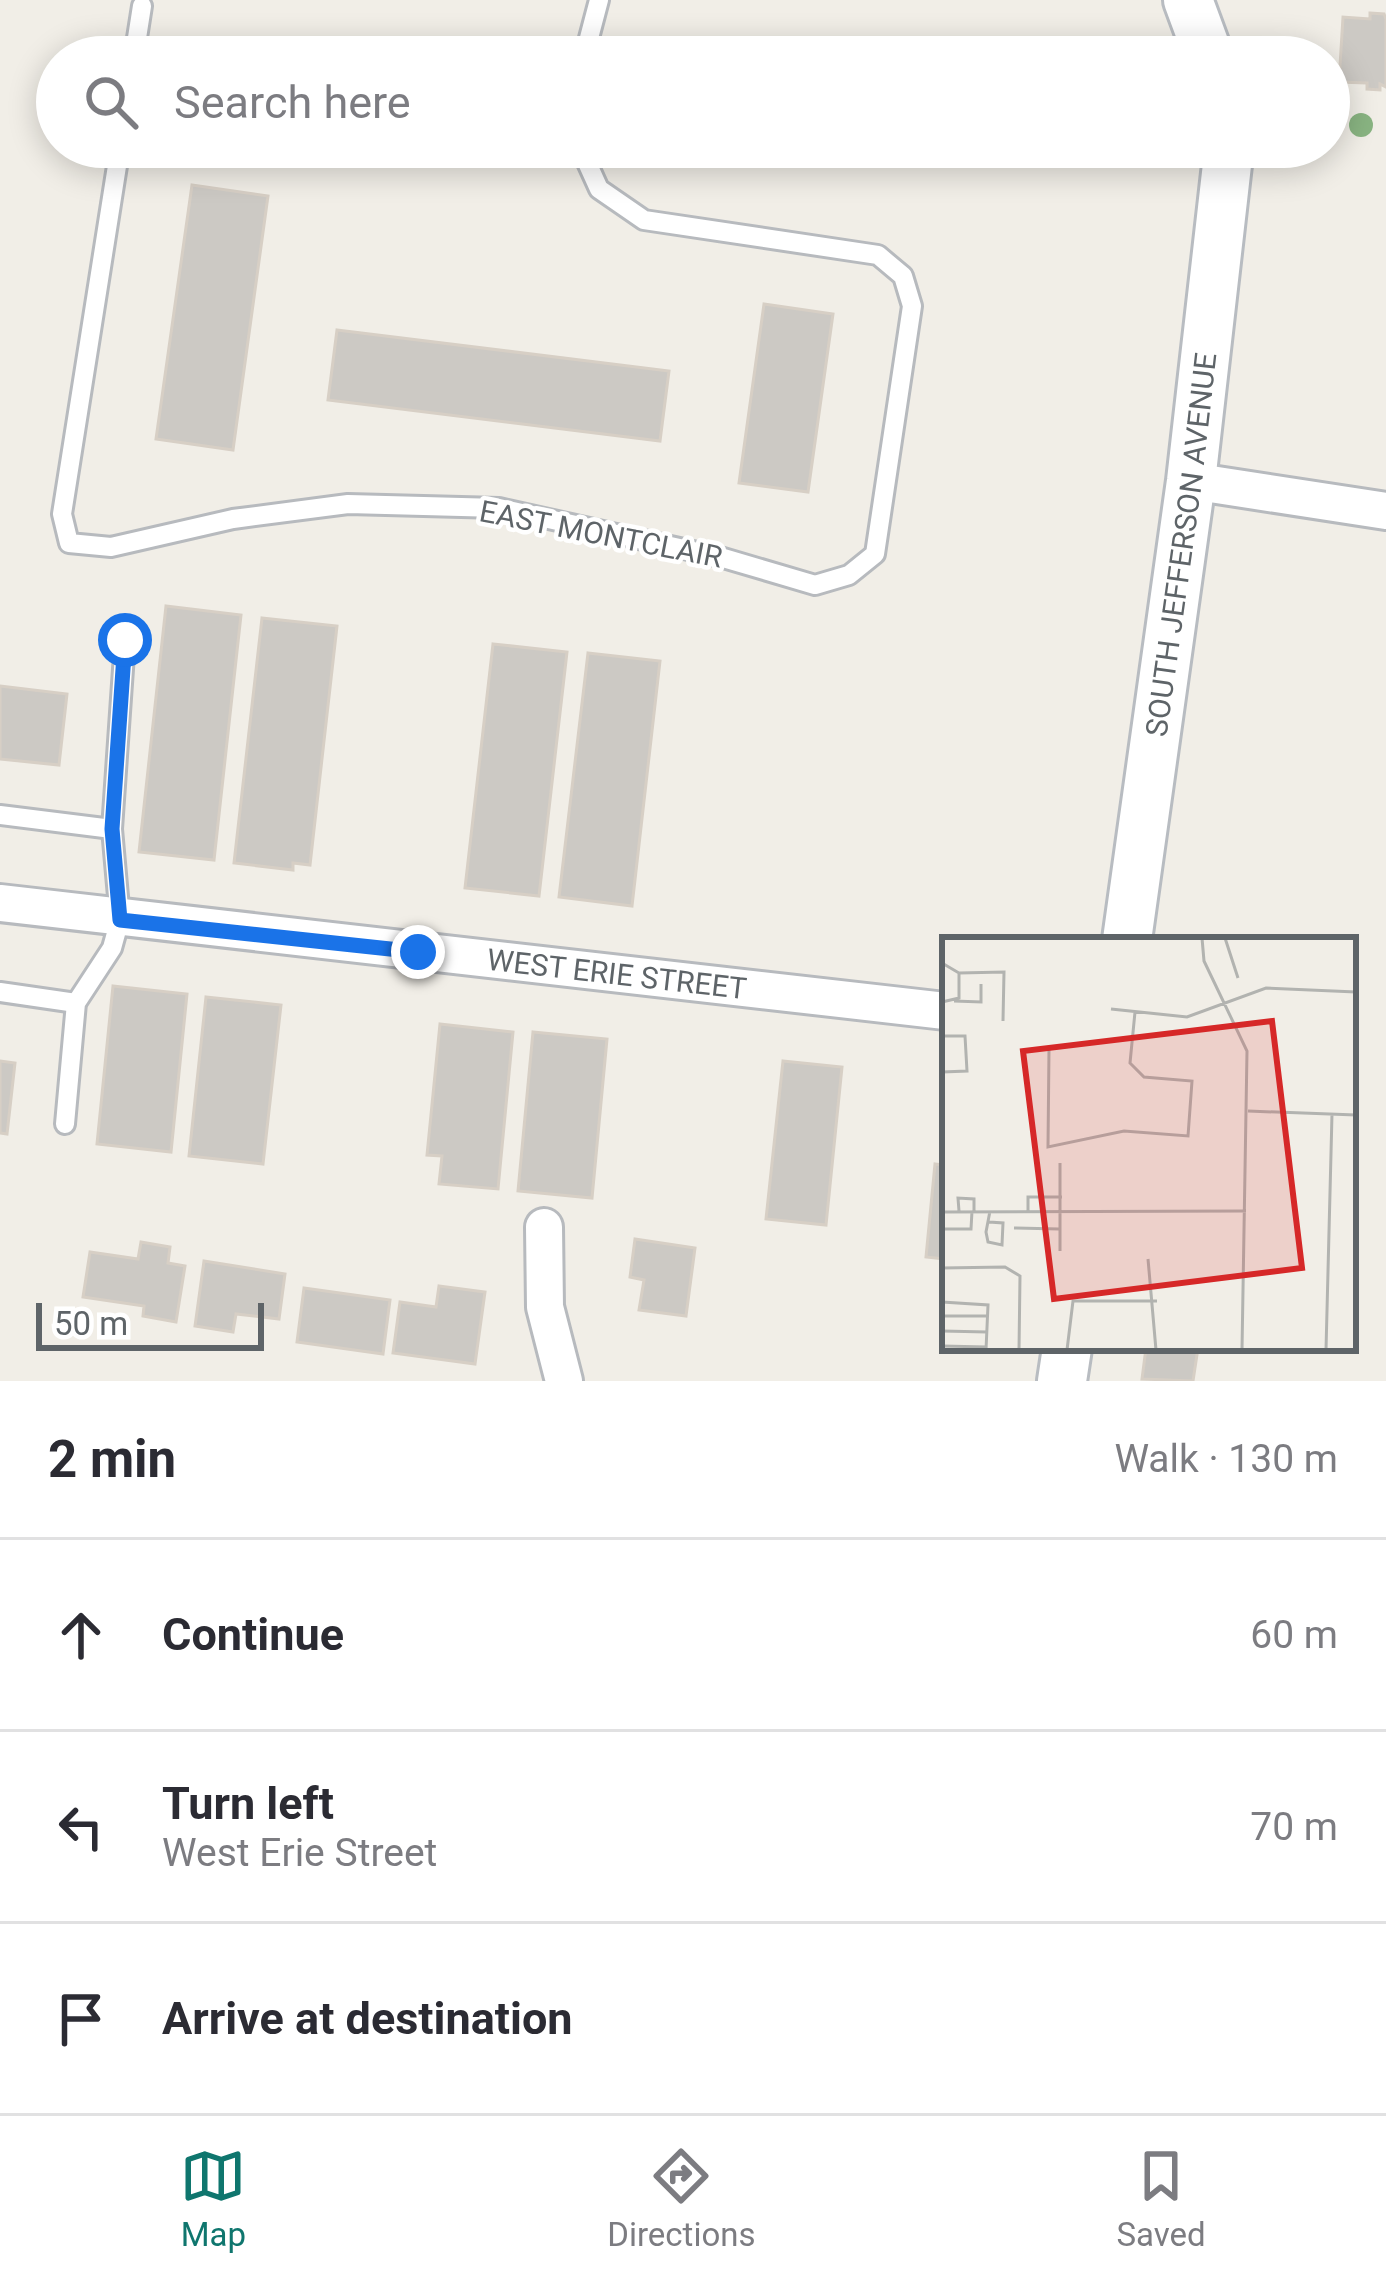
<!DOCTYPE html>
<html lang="en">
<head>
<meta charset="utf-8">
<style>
	:root { --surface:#fff; --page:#f2f2f3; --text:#2b2b33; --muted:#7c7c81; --line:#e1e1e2; --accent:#0f766e }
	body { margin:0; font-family:Roboto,sans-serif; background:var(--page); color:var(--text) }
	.scale { position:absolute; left:36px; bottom:30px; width:228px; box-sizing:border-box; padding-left:12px; border:6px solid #5e6468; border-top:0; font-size:33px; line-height:42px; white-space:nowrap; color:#5e6468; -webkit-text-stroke:9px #fff; paint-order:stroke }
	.stop { position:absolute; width:36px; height:36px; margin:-27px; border:9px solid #1a73e8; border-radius:50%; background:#fff }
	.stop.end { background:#1a73e8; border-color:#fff; box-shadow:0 3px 12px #0008 }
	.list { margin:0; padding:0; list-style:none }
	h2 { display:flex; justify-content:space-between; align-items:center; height:156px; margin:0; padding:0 48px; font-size:51px }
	h2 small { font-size:39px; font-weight:400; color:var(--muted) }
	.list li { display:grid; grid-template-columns:78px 1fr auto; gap:36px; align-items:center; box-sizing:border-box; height:192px; padding:0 48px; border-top:3px solid var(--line) }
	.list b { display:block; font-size:45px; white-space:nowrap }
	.list p { margin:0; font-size:39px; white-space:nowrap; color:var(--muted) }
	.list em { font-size:39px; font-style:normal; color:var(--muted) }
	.icon { flex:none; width:66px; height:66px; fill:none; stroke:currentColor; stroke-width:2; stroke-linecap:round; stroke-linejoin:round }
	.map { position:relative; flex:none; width:1386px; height:1381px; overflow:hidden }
	.search { position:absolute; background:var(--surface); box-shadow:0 6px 30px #0003; left:36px; right:36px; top:36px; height:132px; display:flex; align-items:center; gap:30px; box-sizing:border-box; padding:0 42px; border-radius:66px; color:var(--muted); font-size:45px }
	.sheet { height:732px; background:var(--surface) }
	nav { display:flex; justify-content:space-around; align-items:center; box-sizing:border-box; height:168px; border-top:3px solid var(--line); background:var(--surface); font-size:33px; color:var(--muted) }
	nav a { display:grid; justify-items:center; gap:6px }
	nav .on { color:var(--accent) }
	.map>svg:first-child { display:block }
	.building { fill:#ccc9c4; stroke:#d7cfc5; stroke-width:3 }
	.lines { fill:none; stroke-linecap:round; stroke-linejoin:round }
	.lane-casing { stroke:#b7babe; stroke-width:24 }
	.street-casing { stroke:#b7babe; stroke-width:42 }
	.secondary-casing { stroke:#b8bcc1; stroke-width:54 }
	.lane { stroke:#fff; stroke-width:18 }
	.street { stroke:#fff; stroke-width:36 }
	.secondary { stroke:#fff; stroke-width:48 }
	.tree { fill:#89b482 }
	.route { stroke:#1a73e8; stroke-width:15 }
	.labels { text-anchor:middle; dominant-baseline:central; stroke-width:9; stroke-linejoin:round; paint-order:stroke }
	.street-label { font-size:30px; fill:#5e6468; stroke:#fff }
	.inset-road { fill:none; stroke:#b2b3b0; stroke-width:3 }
	.view { fill:#d62828; fill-opacity:0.15; stroke:#d62828; stroke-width:6 }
	.inset-edge { fill:none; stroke:#5e6468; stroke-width:6 }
</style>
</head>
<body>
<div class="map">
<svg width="1386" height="1381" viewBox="0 0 1386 1381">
	<rect width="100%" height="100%" fill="#f1eee7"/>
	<g class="building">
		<path d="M1370 13 1384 14 1386 19V87L1380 84V90L1367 89V83L1339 82 1343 17 1370 19Z"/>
		<path d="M192 185 268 196 233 450 156 439Z"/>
		<path d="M764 304 833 314 808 492 739 483Z"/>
		<path d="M337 330 669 371 660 441 328 400Z"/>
		<path d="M166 606 241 615 214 860 139 852Z"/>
		<path d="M262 618 337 626 310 865 293 863V870L234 863Z"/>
		<path d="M493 644 567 652 539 896 465 888Z"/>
		<path d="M588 653 660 661 632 906 559 897Z"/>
		<path d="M0 686 67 694 59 765 0 759Z"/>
		<path d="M113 986 187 994 171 1152 97 1144Z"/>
		<path d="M206 997 281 1005 263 1164 189 1156Z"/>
		<path d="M440 1024 513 1032 498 1189 439 1184 442 1156 427 1155Z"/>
		<path d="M533 1032 607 1039 592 1198 518 1191Z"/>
		<path d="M0 1061 15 1063 7 1134 0 1133Z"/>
		<path d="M783 1061 842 1067 826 1225 766 1219Z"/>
		<path d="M935 1164 945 1165V1259L926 1257Z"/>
		<path d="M635 1239 695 1248 686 1316 639 1310 644 1280 630 1277Z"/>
		<path d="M141 1242 170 1247 168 1263 185 1266 176 1322 143 1316 144 1306 83 1297 90 1252 138 1259Z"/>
		<path d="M204 1261 285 1274 279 1319 236 1314 233 1332 195 1326Z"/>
		<path d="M439 1286 485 1292 475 1364 393 1353 400 1302 436 1307Z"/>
		<path d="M304 1288 390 1300 383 1354 297 1342Z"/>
		<path d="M1146 1348H1198L1193 1381 1142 1379Z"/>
	</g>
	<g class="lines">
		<g class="lane-casing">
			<g id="lane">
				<path d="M134 57 142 6"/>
				<path d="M584 57 599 0"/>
				<path d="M120 147 62 514 69 543 111 547 233 519 348 504 499 508 720 557 815 585 849 575 875 554 912 306 903 276 878 255 644 220 599 189 580 147"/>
				<path d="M0 815 112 829"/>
				<path d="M0 992 76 1003"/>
				<path d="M65 1124 76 1003 112 948 120 919 112 829 125 640"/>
			</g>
		</g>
		<g class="street-casing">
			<g id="street">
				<path d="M1191 481 1386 511"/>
				<path id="s1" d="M0 903 945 1011"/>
				<path d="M544 1227 545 1307 564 1381"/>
			</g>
		</g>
		<g class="secondary-casing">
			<g id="secondary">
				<path d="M1188 0 1209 57"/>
				<path id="s2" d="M1127 940 1191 481 1229 147"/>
				<path d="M1062 1381 1067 1348"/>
			</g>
		</g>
		<use href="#lane" class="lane"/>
		<use href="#street" class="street"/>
		<use href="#secondary" class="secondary"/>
	</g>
	<circle class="tree" cx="1361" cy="125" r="12"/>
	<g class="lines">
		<path class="route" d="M125 640 112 829 120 920 418 952"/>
	</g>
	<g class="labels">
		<g class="street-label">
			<text transform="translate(601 534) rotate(11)">EAST MONTCLAIR</text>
			<text stroke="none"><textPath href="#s2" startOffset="399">SOUTH JEFFERSON AVENUE</textPath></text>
			<text stroke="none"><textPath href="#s1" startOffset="621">WEST ERIE STREET</textPath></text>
		</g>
	</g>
	<g transform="translate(942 937)">
		<rect width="414" height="414" fill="#f1eee7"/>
		<path class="inset-road" d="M260 1 262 24 305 114 300 413M283 1 296 41M0 26 17 36V61L0 65M17 36 62 35 61 84M12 64 39 65V47M169 72 245 80 324 51 414 55M0 99H23L25 134 0 135M107 112 106 210 182 194 246 199 250 144 202 140 188 126 193 75M306 174 414 178M17 274 16 261 32 262V274M0 275 304 274M86 276V260H120M47 285 61 286 60 308 46 305 44 295 48 274M72 291 117 292M0 292H29L30 274M118 314V226M206 322 214 413M0 331 63 330 78 339 77 413M0 365 46 368 44 413M0 379H45M0 394 45 395M0 409 45 410M125 413 131 364H215M384 413 390 177"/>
		<path class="view" d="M330 84 360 331 112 362 81 114Z"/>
		<rect width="414" height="414" class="inset-edge"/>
	</g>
</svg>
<div class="scale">50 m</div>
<div class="stop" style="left:125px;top:640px"></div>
<div class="stop end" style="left:418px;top:952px"></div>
<div class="search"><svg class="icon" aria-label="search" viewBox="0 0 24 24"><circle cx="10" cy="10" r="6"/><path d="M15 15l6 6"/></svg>Search here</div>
</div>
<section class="sheet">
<h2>2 min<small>Walk · 130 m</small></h2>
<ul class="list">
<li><svg class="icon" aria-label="ahead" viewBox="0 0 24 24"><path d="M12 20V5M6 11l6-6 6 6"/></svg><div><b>Continue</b></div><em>60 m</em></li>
<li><svg class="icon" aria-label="left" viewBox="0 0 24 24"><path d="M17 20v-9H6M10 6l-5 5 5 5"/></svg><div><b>Turn left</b><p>West Erie Street</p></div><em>70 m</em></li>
<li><svg class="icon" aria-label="arrive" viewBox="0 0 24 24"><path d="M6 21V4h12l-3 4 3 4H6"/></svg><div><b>Arrive at destination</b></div></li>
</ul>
</section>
<nav>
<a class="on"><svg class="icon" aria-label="map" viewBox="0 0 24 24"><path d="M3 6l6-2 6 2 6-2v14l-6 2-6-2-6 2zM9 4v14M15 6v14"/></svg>Map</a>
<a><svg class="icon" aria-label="directions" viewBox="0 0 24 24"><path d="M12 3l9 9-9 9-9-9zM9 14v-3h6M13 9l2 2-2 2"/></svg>Directions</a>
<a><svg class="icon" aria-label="saved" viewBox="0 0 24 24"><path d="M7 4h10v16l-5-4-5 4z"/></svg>Saved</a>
</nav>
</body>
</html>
